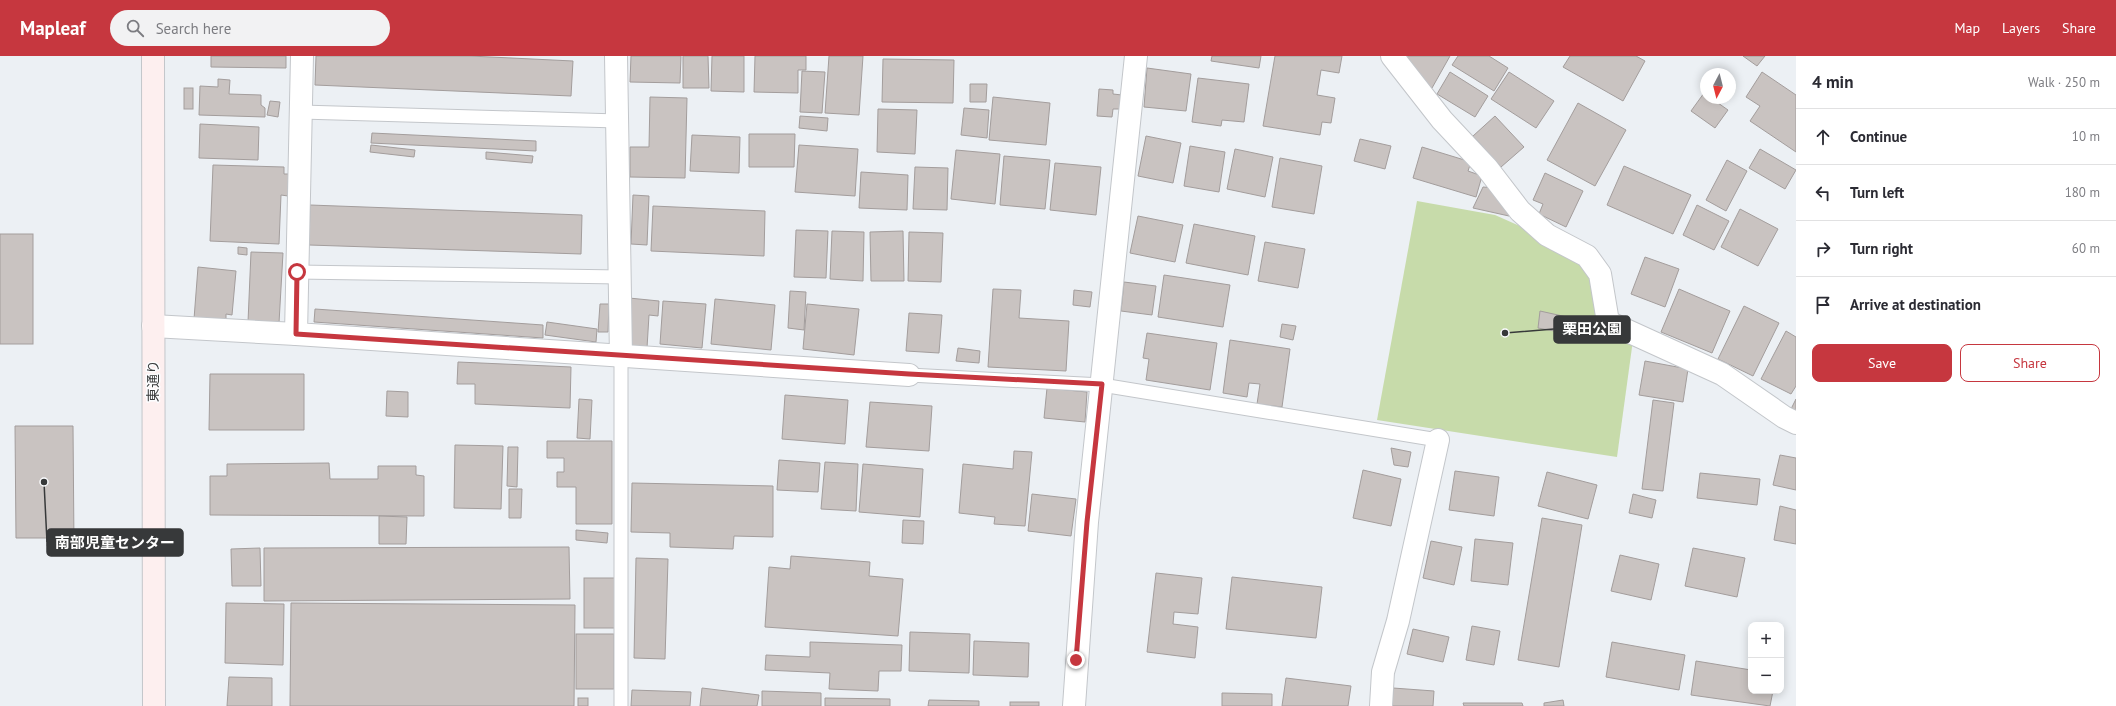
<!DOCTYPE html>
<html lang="en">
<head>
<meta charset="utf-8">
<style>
	:root { --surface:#fff; --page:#f2f2f3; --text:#2b2b33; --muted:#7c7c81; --line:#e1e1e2; --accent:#c6373f }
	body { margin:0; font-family:"PT Sans","Noto Sans JP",sans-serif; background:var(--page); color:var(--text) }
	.controls { position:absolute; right:12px; bottom:12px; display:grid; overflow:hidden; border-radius:8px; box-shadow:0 2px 10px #0003 }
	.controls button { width:36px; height:36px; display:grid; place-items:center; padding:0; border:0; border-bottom:1px solid var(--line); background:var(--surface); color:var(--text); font:20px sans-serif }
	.compass { position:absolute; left:1700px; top:12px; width:36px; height:36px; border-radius:50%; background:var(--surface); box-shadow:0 2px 10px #0003; rotate:187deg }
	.stop { position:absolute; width:12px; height:12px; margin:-9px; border:3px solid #c6373f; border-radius:50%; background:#fff }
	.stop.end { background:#c6373f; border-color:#fff; box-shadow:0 1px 4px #0008 }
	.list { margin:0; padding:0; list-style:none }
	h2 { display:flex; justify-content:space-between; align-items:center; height:52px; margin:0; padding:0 16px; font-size:17px }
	h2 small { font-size:13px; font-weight:400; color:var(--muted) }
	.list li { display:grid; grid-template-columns:26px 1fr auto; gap:12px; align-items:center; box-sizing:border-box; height:56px; padding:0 16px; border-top:1px solid var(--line) }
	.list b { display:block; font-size:15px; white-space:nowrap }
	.list em { font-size:13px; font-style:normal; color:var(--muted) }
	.actions { display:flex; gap:8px; padding:12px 16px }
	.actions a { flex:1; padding:9px 0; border:1px solid var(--accent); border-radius:8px; text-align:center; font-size:14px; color:var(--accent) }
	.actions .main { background:var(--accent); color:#fff }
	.icon { flex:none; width:22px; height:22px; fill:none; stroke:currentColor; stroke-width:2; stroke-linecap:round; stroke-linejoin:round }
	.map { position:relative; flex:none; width:1796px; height:650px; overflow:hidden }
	header { display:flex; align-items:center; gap:24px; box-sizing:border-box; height:56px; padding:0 20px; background:var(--accent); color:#fff }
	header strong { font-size:19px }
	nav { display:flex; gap:22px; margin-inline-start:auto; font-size:14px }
	.search { width:280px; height:36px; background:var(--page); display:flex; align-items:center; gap:10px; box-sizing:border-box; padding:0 14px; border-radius:22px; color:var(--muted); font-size:15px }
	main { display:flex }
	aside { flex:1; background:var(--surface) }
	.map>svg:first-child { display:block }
	.green { fill:#c7dbaa }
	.building { fill:#c9c3c1; stroke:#a39d9c }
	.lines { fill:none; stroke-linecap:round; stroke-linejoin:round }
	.lane-casing { stroke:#c3c6ca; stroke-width:15 }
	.street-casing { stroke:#c3c6ca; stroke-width:24 }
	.secondary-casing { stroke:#c3c6ca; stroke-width:24 }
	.lane { stroke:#fff; stroke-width:13 }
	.street { stroke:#fff; stroke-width:22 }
	.secondary { stroke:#fdefef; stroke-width:22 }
	.route { stroke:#c6373f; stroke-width:5 }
	.labels { text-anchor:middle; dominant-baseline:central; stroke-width:3; stroke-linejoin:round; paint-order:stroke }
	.street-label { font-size:14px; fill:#37393a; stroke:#fcfdff }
	.leader { fill:none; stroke:#37393a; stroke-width:1.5 }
	.callout-dot { fill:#37393a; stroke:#fcfdff; stroke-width:1.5 }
	.callout { fill:#37393a; stroke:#37393a; stroke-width:1.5 }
	.callout-label { font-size:15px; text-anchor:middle; font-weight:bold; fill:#fff }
</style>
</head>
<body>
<header>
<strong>Mapleaf</strong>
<div class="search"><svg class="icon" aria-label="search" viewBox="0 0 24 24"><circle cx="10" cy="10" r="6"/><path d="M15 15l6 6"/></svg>Search here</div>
<nav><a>Map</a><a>Layers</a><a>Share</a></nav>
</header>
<main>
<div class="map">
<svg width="1796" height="650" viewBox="0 0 1796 650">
	<rect width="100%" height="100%" fill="#ecf0f4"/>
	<path class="green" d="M1417 145 1495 159 1522 171 1579 208 1594 225 1633 284 1617 401 1377 364Z"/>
	<g class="building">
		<path d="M211 0H286V12L211 11Z"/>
		<path d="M316 0H470L573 5 571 40 315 29Z"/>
		<path d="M631 0H681L680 27 630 26Z"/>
		<path d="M683 0H708L709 32H683Z"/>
		<path d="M712 0H744V36L711 35Z"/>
		<path d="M755 0H806V14H798V37L754 36Z"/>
		<path d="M829 0H863L859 59 825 57Z"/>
		<path d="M1212 0H1261L1259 12 1211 5Z"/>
		<path d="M1275 0H1342L1339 17 1321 14 1317 39 1335 42 1331 67 1322 66 1320 79 1263 70Z"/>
		<path d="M1399 0H1450L1432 32Z"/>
		<path d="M1458 0H1489L1508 12 1494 35 1452 9Z"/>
		<path d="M1570 0H1636L1645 5 1623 45 1563 11Z"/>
		<path d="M1743 0H1765L1757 10Z"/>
		<path d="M883 3 954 4 953 47 882 46Z"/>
		<path d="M1147 12 1191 18 1186 55 1144 51Z"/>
		<path d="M802 15 825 16 822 57 800 56Z"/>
		<path d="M1450 16 1488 40 1475 61 1437 38Z"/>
		<path d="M1509 16 1554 45 1536 72 1491 43Z"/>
		<path d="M1762 16 1796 39V96L1750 65 1760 50 1746 41Z"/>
		<path d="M1198 22 1249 28 1244 66 1222 64 1221 70 1192 66Z"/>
		<path d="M218 23 230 24 229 38 261 39V49L265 52V61L199 59 200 30 218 31Z"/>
		<path d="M970 28H987L986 46H970Z"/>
		<rect x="184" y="32" width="9" height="21"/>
		<path d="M1099 33 1113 34V38L1122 39 1121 53H1113L1112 61 1097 60Z"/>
		<path d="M1704 37 1706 42H1711L1728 54 1715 72 1691 55Z"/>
		<path d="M650 41 687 42 685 122 630 121V91H649Z"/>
		<path d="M993 41 1050 47 1046 89 989 84Z"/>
		<path d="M270 45 280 46 278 61 267 59Z"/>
		<path d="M1578 47 1626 74 1595 130 1547 104Z"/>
		<path d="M964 52 989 54 987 82 961 79Z"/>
		<path d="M878 53 917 54 915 98 877 96Z"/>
		<path d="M800 60 828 62 827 75 799 72Z"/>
		<path d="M1495 60 1524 91 1501 111 1473 80Z"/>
		<path d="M200 68 259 71 258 104 199 102Z"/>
		<path d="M372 77 536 85V95L371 87Z"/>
		<path d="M749 78H795L794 111H749Z"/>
		<path d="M692 79 740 81 739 117 690 115Z"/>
		<path d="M1146 80 1181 87 1173 127 1138 120Z"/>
		<path d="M1360 83 1391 90 1385 113 1354 105Z"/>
		<path d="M371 89 415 94 414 101 370 96Z"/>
		<path d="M799 89 858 93 855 140 795 136Z"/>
		<path d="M1190 90 1225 96 1219 136 1184 130Z"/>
		<path d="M1422 91 1471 106 1468 115 1482 120 1476 141 1413 122Z"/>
		<path d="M1235 93 1273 101 1265 141 1227 133Z"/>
		<path d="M1760 93 1796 114 1785 133 1749 112Z"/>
		<path d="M956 94 1000 98 995 148 951 143Z"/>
		<path d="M486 96 533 100 532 107 486 103Z"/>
		<path d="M1004 100 1050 104 1045 153 1000 149Z"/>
		<path d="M1280 102 1322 110 1314 158 1272 151Z"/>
		<path d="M1727 104 1747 115 1726 155 1706 144Z"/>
		<path d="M1055 107 1101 111 1096 159 1050 154Z"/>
		<path d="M213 109 284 111V118H289L288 140 281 139 279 188 210 185Z"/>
		<path d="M1624 110 1691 139 1673 178 1607 149Z"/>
		<path d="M915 111 948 112 947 154 913 153Z"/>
		<path d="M861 116 908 119 907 154 859 152Z"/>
		<path d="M1545 117 1583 135 1566 171 1539 158 1543 148 1533 144Z"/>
		<path d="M1483 131 1496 132 1512 155 1509 160 1473 152Z"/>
		<path d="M633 139 649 140 647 189 631 188Z"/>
		<path d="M310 149 582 159 581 198 309 189Z"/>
		<path d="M1697 149 1729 165 1714 194 1683 179Z"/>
		<path d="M653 150 765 155 764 200 651 195Z"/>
		<path d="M1740 153 1778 173 1758 210 1721 191Z"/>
		<path d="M1138 160 1183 169 1175 206 1130 197Z"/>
		<path d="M1194 168 1255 180 1248 219 1186 207Z"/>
		<path d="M796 174 828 175 826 222 794 221Z"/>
		<path d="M832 175 864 176 863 225 830 223Z"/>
		<path d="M903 175 904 225H871L870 176Z"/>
		<path d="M909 176 943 177 941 226 908 225Z"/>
		<rect x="0" y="178" width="33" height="110"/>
		<path d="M1265 186 1305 193 1298 232 1258 225Z"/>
		<path d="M238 191 247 192V199L238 198Z"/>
		<path d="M251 196 283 197 279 267 248 266Z"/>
		<path d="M1645 201 1679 213 1665 251 1631 238Z"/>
		<path d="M198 211 236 215 232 259 226 258V266L194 263Z"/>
		<path d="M1164 219 1230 229 1223 271 1158 261Z"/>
		<path d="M1124 226 1156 230 1152 259 1121 255Z"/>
		<path d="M993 233 1021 234 1019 262 1069 265 1066 315 988 311Z"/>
		<path d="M1679 233 1730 255 1712 297 1661 276Z"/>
		<path d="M1074 234 1092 236 1090 251 1073 249Z"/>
		<path d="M790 235 806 236 804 274 788 272Z"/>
		<path d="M629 242 659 245 658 260 649 259 647 292 626 290Z"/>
		<path d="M715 243 775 249 771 294 711 288Z"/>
		<path d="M663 245 706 248 702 292 660 288Z"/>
		<path d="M600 248H609L608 276H598Z"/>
		<path d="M807 248 859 253 854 299 803 293Z"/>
		<path d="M1744 250 1779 267 1753 320 1718 303Z"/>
		<path d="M315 253 543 269V282L314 266Z"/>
		<path d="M1540 255 1567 261 1565 277 1538 272Z"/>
		<path d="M909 257 942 259 939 297 906 295Z"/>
		<path d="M547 266 597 273 596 286 545 279Z"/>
		<path d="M1282 268 1296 270 1293 284 1280 281Z"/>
		<path d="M1786 275 1796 281V330L1791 338 1761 323Z"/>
		<path d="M1147 277 1217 287 1210 334 1146 324 1149 303 1143 302Z"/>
		<path d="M1230 284 1290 293 1282 351 1257 348 1260 328 1249 327 1247 341 1223 337Z"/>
		<path d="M958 292 980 295 979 307 956 305Z"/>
		<path d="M1645 305 1688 313 1683 346 1639 339Z"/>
		<path d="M458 306 571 311 570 352 475 348V328H457Z"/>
		<path d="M210 318H304V374H209Z"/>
		<path d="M1047 332 1087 336 1085 366 1044 362Z"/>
		<path d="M387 335 408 336V361L386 360Z"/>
		<path d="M785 339 848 344 845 388 782 383Z"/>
		<path d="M579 343 592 344 590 383 577 382Z"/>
		<path d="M1796 343V356L1791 353Z"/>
		<path d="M1653 344 1674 347 1663 435 1642 433Z"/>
		<path d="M870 346 932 350 929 395 866 391Z"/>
		<path d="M15 370H73L74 490H47V482H16Z"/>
		<path d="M547 385H612V468H576V431H557V416H564V402H547Z"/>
		<path d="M455 389 503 390 501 453 454 452Z"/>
		<path d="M508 391H518L517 431 507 430Z"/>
		<path d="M1391 392 1411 396 1408 411 1394 409Z"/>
		<path d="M1014 395 1032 396 1025 470 994 468 995 461 959 457 963 408 1013 413Z"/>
		<path d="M1780 399 1796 402V434L1773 429Z"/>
		<path d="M779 404 820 407 818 436 777 434Z"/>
		<path d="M825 406 858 408 856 455 821 453Z"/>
		<path d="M329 407 330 423H378V410H416V419L424 420V460L210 459V420H227V408Z"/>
		<path d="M863 408 923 413 920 461 859 456Z"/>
		<path d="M1363 414 1401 423 1391 470 1353 462Z"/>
		<path d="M1455 415 1499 421 1494 460 1449 454Z"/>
		<path d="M1547 416 1597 429 1588 463 1538 450Z"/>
		<path d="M1700 417 1760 423 1757 449 1697 442Z"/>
		<path d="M632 427 773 430V481L734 480 733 493 670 491V477L631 476Z"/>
		<path d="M509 433H522L521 462H509Z"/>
		<path d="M1032 438 1076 443 1071 480 1028 475Z"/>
		<path d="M1633 438 1656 444 1652 462 1629 457Z"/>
		<path d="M1780 450 1796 454V488L1774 484Z"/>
		<path d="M379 460 407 461 406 488H379Z"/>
		<path d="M1542 462 1582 469 1559 611 1518 604Z"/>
		<path d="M903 464 924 465 923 488 902 487Z"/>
		<path d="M576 474 608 477 607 487 576 484Z"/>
		<path d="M1475 483 1513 487 1508 529 1471 525Z"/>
		<path d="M1431 485 1462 491 1454 529 1423 522Z"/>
		<path d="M569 491 570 543 264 545V492Z"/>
		<path d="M260 492 261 530H232L231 493Z"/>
		<path d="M1693 492 1745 502 1737 541 1685 530Z"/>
		<path d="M1620 499 1659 508 1651 544 1611 535Z"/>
		<path d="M791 500 870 506 869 520 903 523 898 580 765 571 769 511 790 513Z"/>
		<path d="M636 502 668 503 665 603 634 602Z"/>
		<path d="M1156 517 1202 522 1198 558 1174 556 1173 568 1198 571 1195 602 1147 596Z"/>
		<path d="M1232 521 1322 531 1316 582 1226 573Z"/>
		<rect x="584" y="522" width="32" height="50"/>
		<path d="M226 547 284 548 283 609 225 607Z"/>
		<path d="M291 547 575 549 574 650H290Z"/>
		<path d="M1472 570 1500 575 1494 609 1466 604Z"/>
		<path d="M1413 573 1449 581 1443 606 1407 598Z"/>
		<path d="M910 576 970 578 969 617 909 615Z"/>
		<rect x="576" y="578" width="38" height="55"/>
		<path d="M974 585 1029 587 1028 621 973 619Z"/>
		<path d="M810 586 902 589 901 615H879L878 635 829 633 830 617 765 614 766 599 810 601Z"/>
		<path d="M1612 586 1685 599 1679 634 1606 621Z"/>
		<path d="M1696 605 1751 614V635H1773L1770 650 1691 639Z"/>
		<path d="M229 621 272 622V650H227Z"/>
		<path d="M1286 622 1351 630 1348 650H1282Z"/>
		<path d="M702 632 759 639 757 650H700Z"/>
		<path d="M1393 632 1434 635 1433 650H1392Z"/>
		<path d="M632 634 691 636 690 650H631Z"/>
		<path d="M762 635 821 637V650H762Z"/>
		<path d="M1222 637 1272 638V650H1222Z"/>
		<rect x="578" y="642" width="10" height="8"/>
		<path d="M825 642 890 643V650H825Z"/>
		<path d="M929 644 979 645V650H928Z"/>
		<path d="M1563 644 1564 650H1544V647Z"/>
		<rect x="1010" y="646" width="29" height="4"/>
		<path d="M1463 647H1522L1523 650H1464Z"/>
	</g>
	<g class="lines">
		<g class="lane-casing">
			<g id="lane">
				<path d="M301 56 618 65"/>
				<path d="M297 216 620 221"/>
				<path d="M909 319 1102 329 1438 384"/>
				<path d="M621 650V301"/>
			</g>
		</g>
		<g class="street-casing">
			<g id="street">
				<path d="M302 0 296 278 909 319"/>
				<path d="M616 0 621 301"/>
				<path d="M1392 0 1442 64 1487 112 1520 155 1547 179 1587 200 1600 218 1608 266 1722 318 1784 361 1796 367"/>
				<path d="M153 270 296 278"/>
				<path d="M1074 650 1087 466 1136 0"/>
				<path d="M1381 650 1383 616 1398 565 1438 384"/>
			</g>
		</g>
		<g class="secondary-casing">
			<path id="secondary" d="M153 0 154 650"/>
		</g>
		<use href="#lane" class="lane"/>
		<use href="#street" class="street"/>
		<use href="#secondary" class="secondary"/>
	</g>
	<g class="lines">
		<path class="route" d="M297 216 296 278 909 318 1102 328 1087 466 1076 604"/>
	</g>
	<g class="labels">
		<g class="street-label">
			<text transform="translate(153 325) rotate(-90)">東通り</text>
		</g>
	</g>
	<path class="leader" d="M1505 277L1554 273M44 426L47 486"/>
	<g class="callout-dot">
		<circle cx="1505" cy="277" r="4"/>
		<circle cx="44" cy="426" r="4"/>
	</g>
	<g class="callout">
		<rect x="1554" y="260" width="76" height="27" rx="4"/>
		<rect x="47" y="473" width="136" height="27" rx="4"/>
	</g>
	<g class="callout-label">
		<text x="1592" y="278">栗田公園</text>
		<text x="115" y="492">南部児童センター</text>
	</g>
</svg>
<div class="controls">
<button>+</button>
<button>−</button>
</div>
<svg class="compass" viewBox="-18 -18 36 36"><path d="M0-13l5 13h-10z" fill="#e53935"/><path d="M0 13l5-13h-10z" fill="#7c7c81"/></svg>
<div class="stop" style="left:297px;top:216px"></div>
<div class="stop end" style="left:1076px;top:604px"></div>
</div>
<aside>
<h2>4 min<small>Walk · 250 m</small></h2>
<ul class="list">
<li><svg class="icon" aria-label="ahead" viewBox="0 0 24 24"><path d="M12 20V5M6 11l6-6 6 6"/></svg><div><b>Continue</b></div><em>10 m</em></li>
<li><svg class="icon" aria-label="left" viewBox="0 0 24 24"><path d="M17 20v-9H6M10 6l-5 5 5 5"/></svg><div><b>Turn left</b></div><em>180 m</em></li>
<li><svg class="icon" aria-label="right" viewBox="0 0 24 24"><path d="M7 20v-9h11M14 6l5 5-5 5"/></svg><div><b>Turn right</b></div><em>60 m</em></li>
<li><svg class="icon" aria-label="arrive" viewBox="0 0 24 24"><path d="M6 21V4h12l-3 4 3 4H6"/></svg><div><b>Arrive at destination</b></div></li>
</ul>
<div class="actions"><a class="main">Save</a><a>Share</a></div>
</aside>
</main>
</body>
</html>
